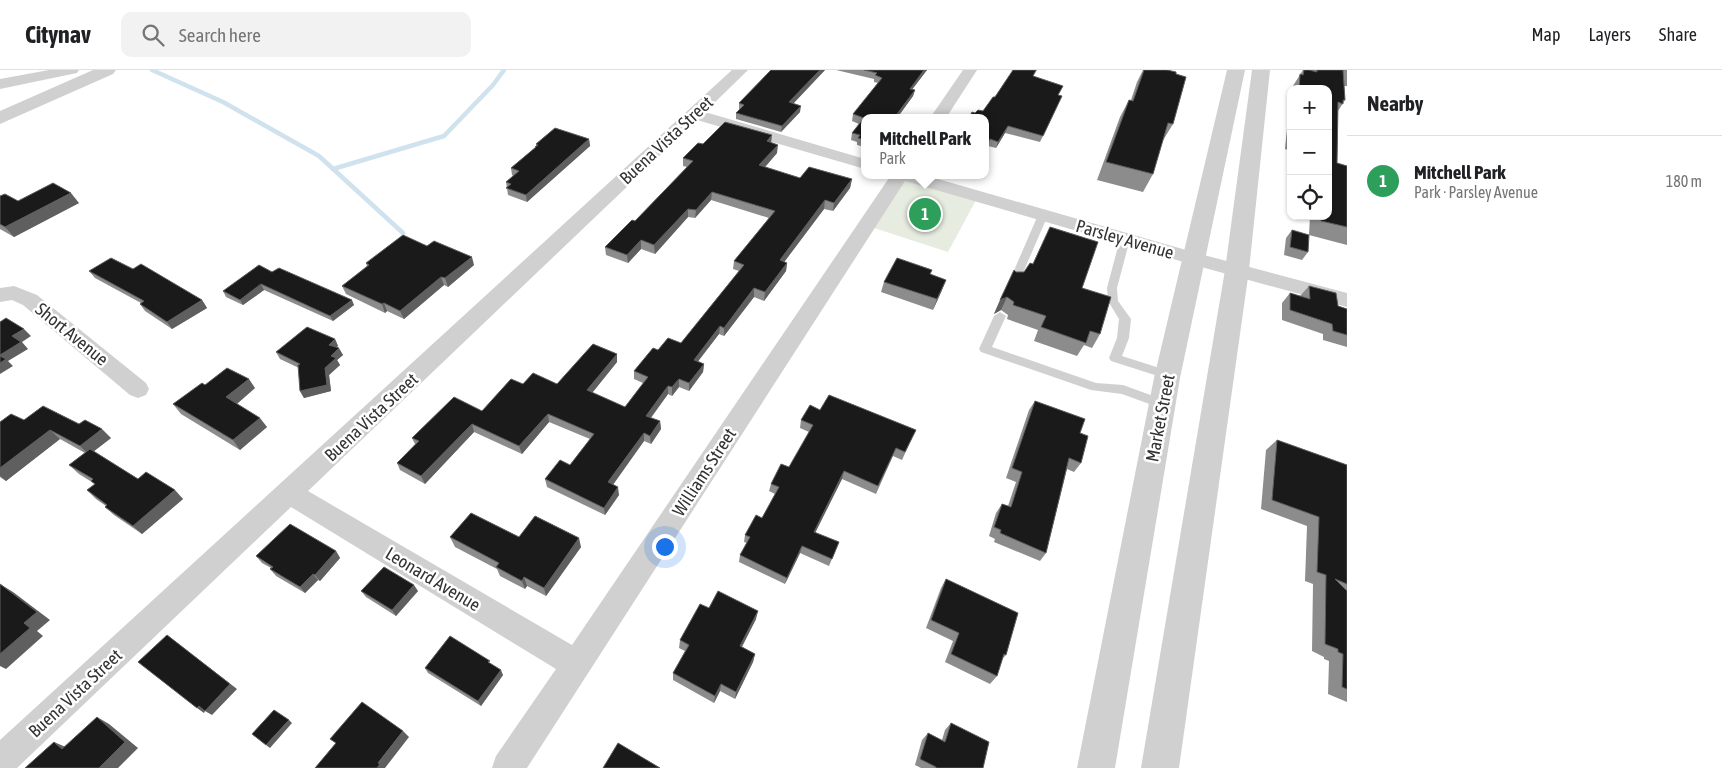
<!DOCTYPE html>
<html lang="en">
<head>
<meta charset="utf-8">
<style>
	:root { --surface:#fff; --page:#f2f2f2; --text:#202124; --muted:#757577; --line:#e0e0e0; --accent:#0b8043 }
	body { margin:0; font-family:"Asap Condensed",sans-serif; background:var(--page); color:var(--text) }
	.controls { position:absolute; right:15px; top:15px; display:grid; overflow:hidden; border-radius:10px; box-shadow:0 1px 4px #0004 }
	.controls button { width:45px; height:45px; display:grid; place-items:center; padding:0; border:0; border-bottom:1px solid var(--line); background:var(--surface); color:var(--text); font:25px sans-serif }
	.you { position:absolute; left:664px; top:476px; width:18px; height:18px; margin:-12px; border:4px solid #fff; border-radius:50%; background:#1a73e8; box-shadow:0 0 0 8px #1a73e833 }
	.badge { display:grid; place-items:center; width:32px; height:32px; border-radius:50%; background:var(--accent); color:#fff; font-size:16px; font-weight:700 }
	.pin { position:absolute; translate:-50% -50%; border:2px solid #fff; box-shadow:0 1px 5px #0006 }
	.popup { position:absolute; left:861px; top:44px; width:128px; height:65px; box-sizing:border-box; display:grid; place-content:center; border-radius:10px; background:var(--surface); filter:drop-shadow(0 1px 4px #0005); font-size:16px; white-space:nowrap; color:var(--muted) }
	.popup b { font-size:19px; color:var(--text) }
	.popup::after { content:''; position:absolute; left:50%; top:100%; margin-left:-10px; border:10px solid transparent; border-top-color:var(--surface) }
	.list { margin:0; padding:0; list-style:none }
	h2 { display:flex; justify-content:space-between; align-items:center; height:65px; margin:0; padding:0 20px; font-size:21px }
	h2 small { font-size:16px; font-weight:400; color:var(--muted) }
	.list li { display:grid; grid-template-columns:32px 1fr auto; gap:15px; align-items:center; box-sizing:border-box; height:90px; padding:0 20px; border-top:1px solid var(--line) }
	.list b { display:block; font-size:19px; white-space:nowrap }
	.list p { margin:0; font-size:16px; white-space:nowrap; color:var(--muted) }
	.list em { font-size:16px; font-style:normal; color:var(--muted) }
	.icon { flex:none; width:28px; height:28px; fill:none; stroke:currentColor; stroke-width:2; stroke-linecap:round; stroke-linejoin:round }
	.map { position:relative; flex:none; width:1347px; height:698px; overflow:hidden }
	header { display:flex; align-items:center; gap:30px; box-sizing:border-box; height:70px; padding:0 25px; background:var(--surface); border-bottom:1px solid var(--line) }
	header strong { font-size:24px }
	nav { display:flex; gap:28px; margin-inline-start:auto; font-size:18px }
	.search { width:350px; height:45px; background:var(--page); display:flex; align-items:center; gap:12px; box-sizing:border-box; padding:0 18px; border-radius:10px; color:var(--muted); font-size:19px }
	main { display:flex }
	aside { flex:1; background:var(--surface) }
	.map>svg:first-child { display:block }
	.green { fill:#e6ecdf }
	.lines { fill:none; stroke-linecap:round; stroke-linejoin:round }
	.stream { stroke:#cfe2ee; stroke-width:4.5 }
	.service { fill:#d0d0d0; fill-rule:evenodd }
	.minor { fill:#d0d0d0; fill-rule:evenodd }
	.tertiary { fill:#d0d0d0; fill-rule:evenodd }
	.wall { fill:#8c8c8c }
	.shaded-wall { fill:#5f5f5f }
	.building { fill:#1a1a1a; stroke:#5f5f5f }
	.labels { text-anchor:middle; dominant-baseline:central; stroke-width:5; stroke-linejoin:round; paint-order:stroke }
	.street-label { font-size:18px; fill:#333; stroke:#fff }
</style>
</head>
<body>
<header>
<strong>Citynav</strong>
<div class="search"><svg class="icon" aria-label="search" viewBox="0 0 24 24"><circle cx="10" cy="10" r="6"/><path d="M15 15l6 6"/></svg>Search here</div>
<nav><a>Map</a><a>Layers</a><a>Share</a></nav>
</header>
<main>
<div class="map">
<svg width="1347" height="698" viewBox="0 0 1347 698">
	<rect width="100%" height="100%" fill="#fff"/>
	<path class="green" d="M904 109 976 130 948 182 871 157Z"/>
	<g class="lines">
		<g class="stream">
			<path d="M152 0 223 32 319 86 403 163"/>
			<path d="M333 99 444 66 493 15 504 0"/>
		</g>
		<g class="service">
			<path d="M1043 142 1048 145 1019 212 1018 214H1010L1009 212 1038 145Z"/>
			<path d="M1125 166 1130 169 1117 218 1118 231 1131 249 1129 268 1122 286 1172 302 1174 305 1172 308H1164L1111 291 1109 288 1117 268 1119 249 1108 231 1107 218 1120 169Z"/>
			<path d="M1000 242 1006 246 992 277 1096 313 1123 315 1167 331 1169 334 1167 337 1163 339 1122 324 1091 320 981 282 979 279 994 246Z"/>
		</g>
		<g class="minor">
			<path d="M49 0H79L77 3 72 4 0 19V9Z"/>
			<path d="M732 0H748L705 42 865 89V99L697 50 308 421 572 575 891 105H924L1200 184 1347 223V237L1187 193 905 111 527 698H492L496 686 556 599 291 437 17 698H0V670Z"/>
			<path d="M963 0H977L946 48H930Z"/>
			<path d="M14 216 37 225 146 313 149 319 146 325 138 328 130 325 23 235 12 230 0 232V218Z"/>
		</g>
		<g class="tertiary">
			<path d="M93 0H116L113 4 0 54V41Z"/>
			<path d="M1227 0H1245L1180 308 1115 698H1077L1154 308Z"/>
			<path d="M1252 0H1270L1249 200 1179 698H1141L1225 200Z"/>
		</g>
	</g>
	<g class="wall">
		<path d="M825 0 793 34 800 42 781 62 736 49V43L739 40V33Z"/>
		<path d="M836 0H927L912 19 915 20 913 26 897 48H865V77L857 75V72L851 70 852 63 859 54 852 51 853 44 878 13 874 12V9Z"/>
		<path d="M1013 0H1037L1033 6 1059 25 1062 26 1040 72 1005 63 996 78 988 76 985 81V48L975 43 983 41 995 27Z"/>
		<path d="M1143 0H1167L1176 4 1173 54 1162 72 1153 104 1143 122 1097 110 1120 47 1129 30H1131L1137 12Z"/>
		<path d="M1303 0H1347V16H1344L1345 30 1338 41 1337 93 1347 96V175L1309 165 1310 146H1328V19H1291Z"/>
		<path d="M1291 19V87L1288 86V80L1285 79Z"/>
		<path d="M589 69 590 76 527 132 508 125 506 112 513 106 512 105 511 98 535 78V77L536 76V74Z"/>
		<path d="M771 73 777 83 765 97 800 108 852 109 850 118 833 141 824 139 784 192 787 193 786 201 764 231 754 227 724 266 719 264 698 291 704 294 703 302 689 321 679 317 672 326 668 324 651 348 660 351 661 359 651 374 644 371 613 415 619 425 605 445 547 417 545 409 570 395 590 369 549 352 522 384 474 362 425 414 400 400 397 393 415 374 412 368 482 341 523 314H557L617 284V292L592 323 625 337 643 313 634 309V301L658 280 681 273 739 201 733 199 734 191 769 148 711 130 695 148 688 147 655 184 641 179 628 193 606 185 605 177 635 151 687 97 683 96V88L703 74Z"/>
		<path d="M0 126 18 131 79 133 14 167 0 159Z"/>
		<path d="M1050 157 1082 218 1100 264 1092 278 1084 275 1077 286 1034 271 1038 260 1007 249 1008 245 1001 240 994 244 1014 200 1016 202H1024L1033 194Z"/>
		<path d="M1292 160 1308 182 1302 190 1284 185 1286 168Z"/>
		<path d="M427 176 474 195 448 217 444 215 404 249 387 241 385 243 346 224 342 216 367 196 366 193Z"/>
		<path d="M133 199 202 230 207 238 172 259 145 241 140 234 141 233 95 208 89 201Z"/>
		<path d="M272 202 354 235 333 251 264 220 243 235 226 227 223 221Z"/>
		<path d="M931 205 946 210 942 220 933 240 881 222 884 212Z"/>
		<path d="M1309 216 1338 236 1347 239V277L1323 270V264L1282 250V233L1290 223 1300 226Z"/>
		<path d="M335 269 338 276 337 277 343 285 337 290 340 295 329 305 331 321 304 328 300 321 299 298 280 289 276 282Z"/>
		<path d="M205 315 255 318 237 334 267 357 240 380 181 344 173 334Z"/>
		<path d="M1035 331 1080 363 1081 393 1074 402 1067 399 1046 483 1040 491 994 472 995 469 989 466 996 443 1002 434 1008 436 1016 412 1006 408 1029 340Z"/>
		<path d="M820 340 912 368 902 390 893 386 876 424 842 409 815 463 839 472 829 496 800 483 785 514 739 492 740 485 747 473 744 472 745 465 762 448 775 424 769 421 771 414 789 397 809 362 800 358 801 350Z"/>
		<path d="M24 350 79 354 111 368 94 381 138 409 183 429 142 464 114 445 105 437 106 436 96 429 87 420 95 414 79 404 69 395 85 383 60 369 6 411 0 407V352Z"/>
		<path d="M1277 370 1347 395V632L1328 624 1329 591 1324 589V587L1312 581 1313 514 1305 511 1307 456 1261 439 1266 380Z"/>
		<path d="M450 467H519L581 477 546 526 527 516 525 519 500 506 497 499 455 477Z"/>
		<path d="M336 481 340 488 320 511 318 510 305 523 276 506 270 499 271 498 262 493 256 486Z"/>
		<path d="M946 509 1006 585 1002 589 997 606 990 614 945 592 953 571 926 558 941 518Z"/>
		<path d="M361 521H418L396 546 366 527Z"/>
		<path d="M709 538 756 549 742 577 755 584 753 592 735 629 720 621 714 633 673 610V603L685 581 679 578 680 570Z"/>
		<path d="M491 594 503 605 481 636 428 603 425 598Z"/>
		<path d="M951 653 983 698H921L915 695 922 670 928 663 942 670 945 660Z"/>
	</g>
	<g class="shaded-wall">
		<path d="M820 0H825L788 39 789 32Z"/>
		<path d="M924 0H927L908 25 910 19Z"/>
		<path d="M915 20 913 26 897 48H894Z"/>
		<path d="M801 36 800 42 781 62 782 56Z"/>
		<path d="M1008 56 1005 63 996 78 998 72Z"/>
		<path d="M772 65 771 74 767 71Z"/>
		<path d="M589 69 590 76 527 132 526 125Z"/>
		<path d="M778 75 777 83 759 104V95Z"/>
		<path d="M852 109 850 118 833 141 834 133Z"/>
		<path d="M712 122 711 130 695 148 696 140Z"/>
		<path d="M71 123 79 133 14 167 5 157Z"/>
		<path d="M825 130 824 139 779 199 780 190Z"/>
		<path d="M688 139V147L655 184 654 175Z"/>
		<path d="M641 170V179L628 193 627 185Z"/>
		<path d="M472 187 474 195 448 217 445 208Z"/>
		<path d="M787 193 786 201 764 231 765 222Z"/>
		<path d="M441 207 444 215 404 249 400 241Z"/>
		<path d="M946 210 942 220 933 240 937 229Z"/>
		<path d="M261 214 264 220 243 235 240 230Z"/>
		<path d="M754 218V227L724 266V258Z"/>
		<path d="M1007 227 1001 240 994 244 1000 230Z"/>
		<path d="M202 230 207 238 172 259 167 252Z"/>
		<path d="M352 230 354 235 333 251 330 246Z"/>
		<path d="M384 233 387 241 385 243 382 234Z"/>
		<path d="M720 256 719 264 693 298 694 290Z"/>
		<path d="M24 259 31 266 22 272 28 279 8 291 13 296 0 304V285L12 266Z"/>
		<path d="M335 269 338 276 332 281 329 275Z"/>
		<path d="M339 278 343 285 337 290 340 295 329 305 331 321 304 328 300 321 331 286Z"/>
		<path d="M617 284V292L588 328 587 320Z"/>
		<path d="M704 294 703 302 689 321V313Z"/>
		<path d="M249 309 255 318 233 337 226 327Z"/>
		<path d="M679 309V317L672 326V317Z"/>
		<path d="M668 316V324L646 354V346Z"/>
		<path d="M548 344 549 352 522 384 519 376Z"/>
		<path d="M260 348 267 357 240 380 233 370Z"/>
		<path d="M660 351 661 359 651 374 650 366Z"/>
		<path d="M472 354 474 362 425 414 421 406Z"/>
		<path d="M102 359 111 368 89 385 80 376Z"/>
		<path d="M50 360 60 369 6 411 0 406V398Z"/>
		<path d="M644 363V371L609 420 608 412Z"/>
		<path d="M844 401 842 409 812 469 814 462Z"/>
		<path d="M618 417 619 425 605 445 604 438Z"/>
		<path d="M175 420 183 429 142 464 133 456Z"/>
		<path d="M579 468 581 477 546 526 544 518Z"/>
		<path d="M802 476 800 483 785 514 787 508Z"/>
		<path d="M336 481 340 488 320 511 315 505Z"/>
		<path d="M313 504 318 510 305 523 300 517Z"/>
		<path d="M524 507 527 516 525 519 522 511Z"/>
		<path d="M0 514 13 522 50 550 37 561 43 566 6 599 0 596V584L24 553Z"/>
		<path d="M414 515 418 521 396 546 392 540Z"/>
		<path d="M758 541 756 549 738 584 740 576Z"/>
		<path d="M167 565 237 619 212 645 205 641 204 643 197 638Z"/>
		<path d="M755 584 753 592 735 629 736 622Z"/>
		<path d="M501 600 503 605 481 636 478 631Z"/>
		<path d="M721 614 720 621 714 633 715 626Z"/>
		<path d="M97 647 109 654 138 678 118 698H99Z"/>
		<path d="M289 650 292 653 270 678 266 675Z"/>
		<path d="M403 661 409 667 385 698H377L378 693Z"/>
		<path d="M54 672 68 678 62 679Z"/>
	</g>
	<g class="building">
		<path d="M771 0H820L789 32 801 36 782 56 736 43 744 35 739 33Z"/>
		<path d="M864 0H924L910 19 915 20 894 48H865V70L858 68 860 65 852 63 864 48 853 44 882 8 875 5 877 3Z"/>
		<path d="M1013 0H1036L1033 6 1063 16 1058 25 1062 26 1043 66 1008 56 998 72 990 69 985 79V48H969L972 42 975 43 978 40 983 41 993 27H995Z"/>
		<path d="M1144 0H1167L1176 2V4L1186 7 1173 54 1168 53 1153 104 1106 92 1129 30 1133 31Z"/>
		<path d="M1304 0H1309L1317 2V0H1343L1345 30H1343V34L1338 32 1337 93 1347 96V157L1321 151V146H1328V19H1299L1300 4 1303 5Z"/>
		<path d="M725 52 772 65 767 71 778 75 759 95 800 108 809 97 852 109 834 133 825 130 780 190 787 193 765 222 754 218 724 258 720 256 694 290 704 294 689 313 679 309 672 317 668 316 646 346 660 351 650 366 644 363 608 412 618 417 604 438 545 409 560 390 570 395 594 364 548 344 519 376 472 354 421 406 397 393 419 371 412 368 454 327 482 341 511 309 523 314 533 303 557 314 593 274 617 284 587 320 625 337 648 307 634 301 653 278 658 280 668 268 681 273 744 195 734 191 775 141 712 122 696 140 688 139 654 175 641 170 627 185 605 177 632 150 635 151 693 91 683 88 698 73 703 74Z"/>
		<path d="M555 58 589 69 526 125 506 118 511 114 506 112 519 101 511 98 536 77H535L538 75 536 74Z"/>
		<path d="M53 113 71 123 5 157 0 154V126L5 124 18 131Z"/>
		<path d="M1050 157 1098 172 1082 218 1111 227 1100 264 1090 261 1086 273 1041 257 1046 246 1013 235 1014 232 1007 227 1000 230 1014 200 1016 202H1024L1030 193 1033 194Z"/>
		<path d="M1292 160 1309 165 1308 182 1290 177Z"/>
		<path d="M403 165 427 176 434 171 472 187 445 208 441 207 400 241 384 233 382 234 342 216 369 195 366 193Z"/>
		<path d="M111 188 133 199 141 194 202 230 167 252 140 234 144 231 89 201Z"/>
		<path d="M897 188 932 200 930 204 946 210 937 229 884 212Z"/>
		<path d="M259 195 272 202 279 198 352 230 330 246 261 214 240 230 223 221Z"/>
		<path d="M1309 216 1336 223 1338 236 1347 239V265L1333 261 1332 254 1290 240V223L1310 229Z"/>
		<path d="M6 248 24 259 12 266 21 272 0 285V252Z"/>
		<path d="M307 257 335 269 329 275 339 278 331 286 336 288 325 298 327 315 300 321 298 295 300 294 276 282Z"/>
		<path d="M0 286 6 289 0 293Z"/>
		<path d="M227 298 249 309 226 327 260 348 233 370 173 334 202 313 205 315Z"/>
		<path d="M829 325 916 360 905 382 896 378 878 416 844 401 814 462 839 472 832 489 802 476 787 508 740 485 750 467 745 465 756 445 762 448 779 417 771 414 781 394 789 397 813 355 801 350 810 335 820 340Z"/>
		<path d="M1035 331 1085 349 1080 363 1088 366 1081 393 1069 388 1046 483 1000 463 1001 460 994 457 1002 434 1011 437 1022 402 1012 398Z"/>
		<path d="M43 336 79 354 85 350 102 359 80 376 50 360 0 398V352L11 344 24 350Z"/>
		<path d="M1277 370 1347 395V514L1335 509 1347 521V619L1342 617 1343 584 1338 582V579L1325 574 1326 505 1317 502 1319 447 1272 430Z"/>
		<path d="M90 379 138 409 146 402 175 420 133 456 105 437 107 435 87 420 95 414 91 411 93 409 69 395Z"/>
		<path d="M471 443 519 467 535 446 579 468 544 518 524 507 522 511 496 497 499 493 450 467Z"/>
		<path d="M290 454 336 481 315 505 313 504 300 517 270 499 273 497 256 486Z"/>
		<path d="M384 497 414 515 392 540 361 521Z"/>
		<path d="M946 509 1018 543 1006 585 1004 584 997 606 951 584 959 563 931 550Z"/>
		<path d="M0 514 37 542 24 553 30 558 0 584Z"/>
		<path d="M718 521 758 541 740 576 755 584 736 622 721 614 715 626 673 603 689 575 680 570 700 534 709 538Z"/>
		<path d="M167 565 230 614 205 641 199 636 197 638 138 592Z"/>
		<path d="M450 566 490 591 488 592 501 600 478 631 425 598Z"/>
		<path d="M362 632 403 661 378 693 380 694 377 698H315L336 673 330 669Z"/>
		<path d="M274 640 289 650 266 675 252 664Z"/>
		<path d="M97 647 125 672 99 698H25L54 672 62 679Z"/>
		<path d="M951 653 989 672 983 698H936V697L920 689 928 663 945 672Z"/>
		<path d="M618 673 660 698H603Z"/>
	</g>
	<g class="labels">
		<g class="street-label">
			<text transform="translate(666 70) rotate(-43)">Buena Vista Street</text>
			<text transform="translate(1125 169) rotate(16)">Parsley Avenue</text>
			<text transform="translate(72 264) rotate(39)">Short Avenue</text>
			<text transform="translate(371 347) rotate(-43)">Buena Vista Street</text>
			<text transform="translate(1160 348) rotate(-79)">Market Street</text>
			<text transform="translate(704 402) rotate(-57)">Williams Street</text>
			<text transform="translate(433 509) rotate(31)">Leonard Avenue</text>
			<text transform="translate(75 623) rotate(-43)">Buena Vista Street</text>
		</g>
	</g>
</svg>
<div class="controls">
<button>+</button>
<button>−</button>
<button><svg class="icon" aria-label="locate" viewBox="0 0 24 24"><circle cx="12" cy="12" r="6"/><path d="M12 2v4M12 18v4M2 12h4M18 12h4"/></svg></button>
</div>
<div class="you"></div>
<div class="pin badge" style="left:925px;top:144px;background:#2e9e5b">1</div>
<div class="popup"><b>Mitchell Park</b>Park</div>
</div>
<aside>
<h2>Nearby<small></small></h2>
<ul class="list">
<li><span class="badge" style="background:#2e9e5b">1</span><div><b>Mitchell Park</b><p>Park · Parsley Avenue</p></div><em>180 m</em></li>
</ul>
</aside>
</main>
</body>
</html>
